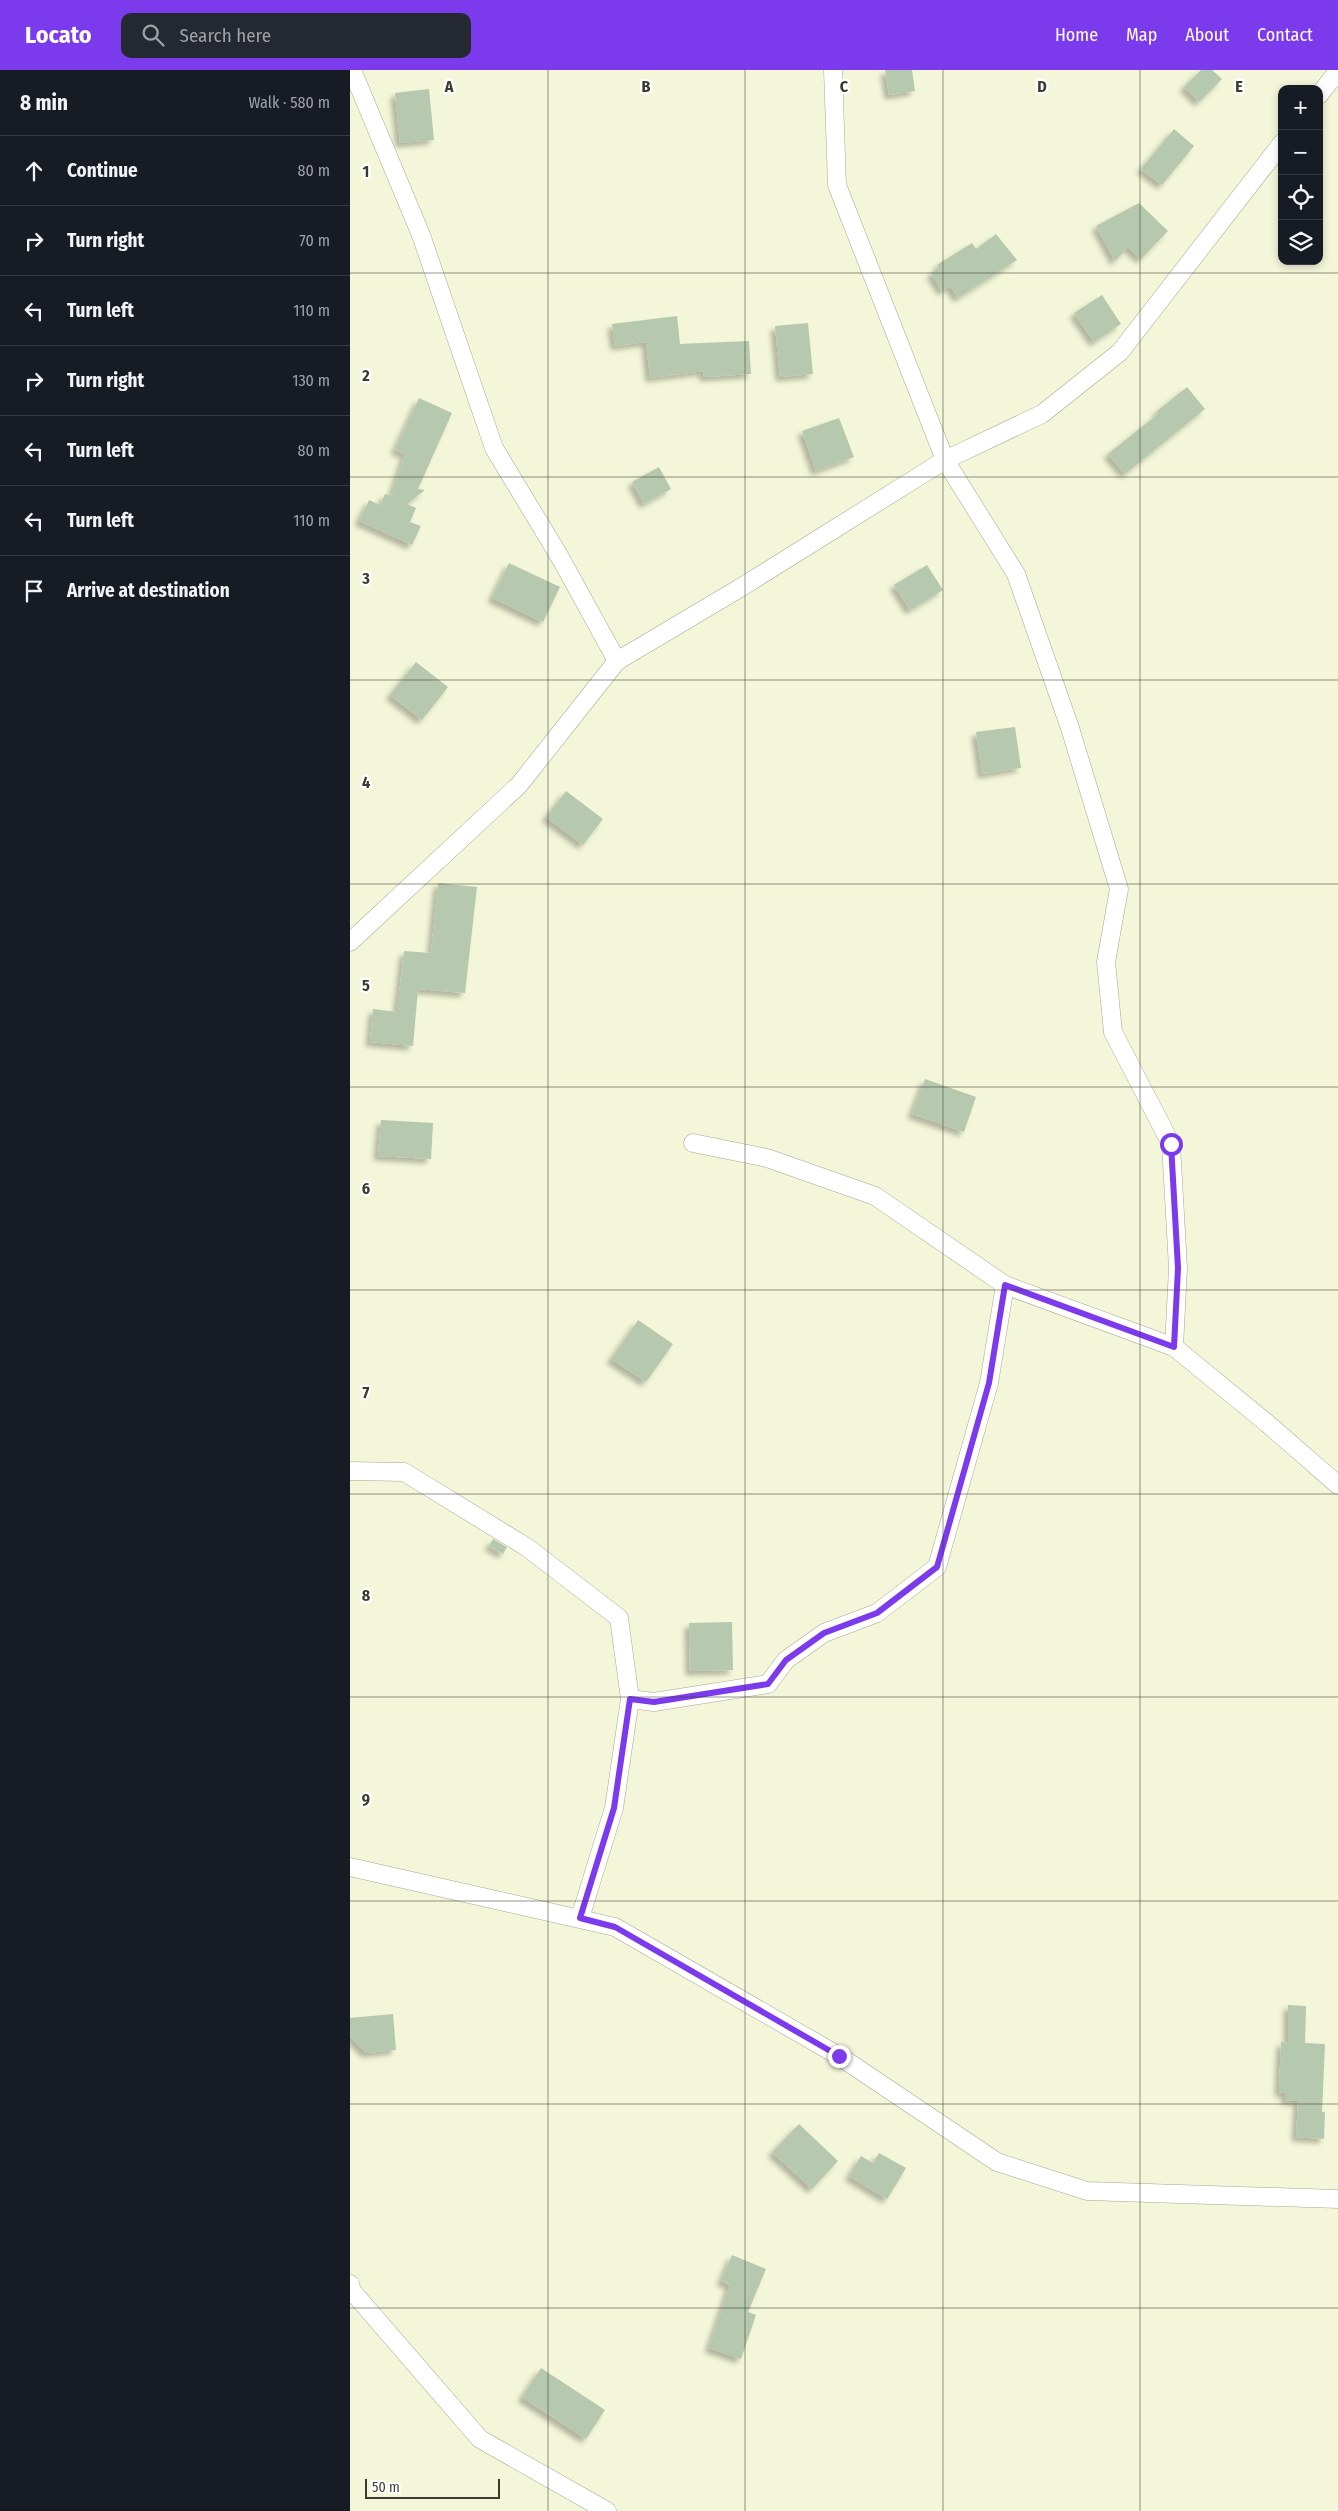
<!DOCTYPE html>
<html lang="en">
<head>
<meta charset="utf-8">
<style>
	:root { --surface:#171b24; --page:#242831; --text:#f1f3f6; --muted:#9ea1a6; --line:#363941; --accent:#7c3aed }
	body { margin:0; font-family:"Fira Sans Condensed",sans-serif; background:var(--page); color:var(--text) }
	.controls { position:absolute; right:15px; top:15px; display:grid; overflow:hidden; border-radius:10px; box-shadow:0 2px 8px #0003 }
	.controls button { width:45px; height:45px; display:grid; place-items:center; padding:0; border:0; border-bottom:1px solid var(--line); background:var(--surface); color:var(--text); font:25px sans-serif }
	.scale { position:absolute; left:15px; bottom:12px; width:135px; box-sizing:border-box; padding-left:5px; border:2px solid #3b3c30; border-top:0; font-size:14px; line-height:18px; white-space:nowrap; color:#3b3c30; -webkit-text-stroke:4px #fff; paint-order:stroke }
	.stop { position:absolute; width:15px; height:15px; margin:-11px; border:4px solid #7c3aed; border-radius:50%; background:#fff }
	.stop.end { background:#7c3aed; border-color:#fff; box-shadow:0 1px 5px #0008 }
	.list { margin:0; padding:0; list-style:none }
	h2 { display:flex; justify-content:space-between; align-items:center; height:65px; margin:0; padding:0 20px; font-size:21px }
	h2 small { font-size:16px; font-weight:400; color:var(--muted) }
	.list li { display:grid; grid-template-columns:32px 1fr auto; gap:15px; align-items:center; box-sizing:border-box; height:70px; padding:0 20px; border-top:1px solid var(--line) }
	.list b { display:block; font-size:19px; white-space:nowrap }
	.list em { font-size:16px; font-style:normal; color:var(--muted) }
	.icon { flex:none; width:28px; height:28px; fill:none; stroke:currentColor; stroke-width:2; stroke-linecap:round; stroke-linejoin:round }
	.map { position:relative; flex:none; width:988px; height:2441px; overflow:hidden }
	header { display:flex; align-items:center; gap:30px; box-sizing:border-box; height:70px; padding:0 25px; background:var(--accent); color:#fff }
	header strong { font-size:24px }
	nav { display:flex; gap:28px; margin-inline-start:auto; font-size:18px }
	.search { width:350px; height:45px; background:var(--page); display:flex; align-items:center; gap:12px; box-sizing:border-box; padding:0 18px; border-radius:10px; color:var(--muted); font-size:19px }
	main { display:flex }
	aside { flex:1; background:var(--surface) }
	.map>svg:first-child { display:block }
	.building { fill:#b6c8ae; filter:url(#shadow) }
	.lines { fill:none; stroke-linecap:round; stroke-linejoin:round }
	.minor-casing { stroke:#a6a88c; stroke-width:19 }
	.minor { stroke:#fff; stroke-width:18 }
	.route { stroke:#7c3aed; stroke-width:6 }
	.grid { fill:none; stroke:#3b3c30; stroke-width:1; stroke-opacity:0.55 }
	.grid-label { font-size:16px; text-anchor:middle; font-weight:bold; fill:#3b3c30; stroke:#fff; stroke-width:4.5; stroke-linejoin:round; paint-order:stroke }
</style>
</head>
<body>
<header>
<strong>Locato</strong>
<div class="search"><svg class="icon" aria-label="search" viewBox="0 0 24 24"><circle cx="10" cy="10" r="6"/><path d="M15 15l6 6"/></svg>Search here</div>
<nav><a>Home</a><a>Map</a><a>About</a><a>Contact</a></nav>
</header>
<main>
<aside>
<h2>8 min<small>Walk · 580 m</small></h2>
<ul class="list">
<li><svg class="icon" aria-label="ahead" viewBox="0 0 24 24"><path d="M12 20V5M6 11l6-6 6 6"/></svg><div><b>Continue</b></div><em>80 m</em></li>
<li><svg class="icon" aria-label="right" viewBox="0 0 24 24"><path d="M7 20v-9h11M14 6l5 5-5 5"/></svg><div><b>Turn right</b></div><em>70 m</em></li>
<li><svg class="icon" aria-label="left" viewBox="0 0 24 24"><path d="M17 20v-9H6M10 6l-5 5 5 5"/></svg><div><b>Turn left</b></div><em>110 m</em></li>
<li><svg class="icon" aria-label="right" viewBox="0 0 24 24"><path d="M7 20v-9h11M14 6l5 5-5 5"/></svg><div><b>Turn right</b></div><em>130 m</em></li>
<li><svg class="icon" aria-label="left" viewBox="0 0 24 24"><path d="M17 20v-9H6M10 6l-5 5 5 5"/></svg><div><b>Turn left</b></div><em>80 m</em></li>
<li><svg class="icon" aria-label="left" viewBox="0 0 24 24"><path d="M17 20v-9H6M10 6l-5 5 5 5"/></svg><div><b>Turn left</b></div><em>110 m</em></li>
<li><svg class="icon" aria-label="arrive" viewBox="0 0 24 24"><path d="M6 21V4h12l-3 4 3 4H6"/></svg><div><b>Arrive at destination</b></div></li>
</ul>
</aside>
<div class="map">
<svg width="988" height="2441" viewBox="0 0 988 2441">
	<defs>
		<filter id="shadow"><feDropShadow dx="-4.5" dy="4.5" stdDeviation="2.5" flood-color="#0004"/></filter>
	</defs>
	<rect width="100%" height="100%" fill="#f3f6d8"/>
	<g class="building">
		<path d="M535 0H562L565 21 539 25Z"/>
		<path d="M851 0H862L872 9 849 32 834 17Z"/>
		<path d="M79 19 84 70 50 73 45 23Z"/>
		<path d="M824 59 844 76 812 115 791 99Z"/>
		<path d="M789 133 818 161 791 189 778 177 765 191 746 156Z"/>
		<path d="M646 164 667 190 608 228 600 216 592 221 581 203 589 198 587 195 622 173 626 179Z"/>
		<path d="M752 225 771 254 744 272 724 243Z"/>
		<path d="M327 246 330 274 399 271 401 304 354 307 353 301 300 308 296 272 265 276 262 254Z"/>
		<path d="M458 253 463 304 430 307 425 256Z"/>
		<path d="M837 317 855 339 775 404 758 384 808 344 806 342Z"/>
		<path d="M69 328 102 343 68 419 75 420 57 434 66 438 60 452 71 456 62 475 9 451 19 430 30 435 35 424 41 426 55 384 45 380Z"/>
		<path d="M489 348 504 387 466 401 452 361Z"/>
		<path d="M309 397 321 419 294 434 282 412Z"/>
		<path d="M159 493 210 517 193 552 142 528Z"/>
		<path d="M577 495 593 520 560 540 544 515Z"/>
		<path d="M66 592 98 617 72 650 40 625Z"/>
		<path d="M665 657 671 698 632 704 626 662Z"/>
		<path d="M216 721 253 749 233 775 196 747Z"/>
		<path d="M88 813 127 817 115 923 68 919 63 976 20 972 23 939 47 942 54 881 81 883Z"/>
		<path d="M575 1009 626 1027 614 1062 562 1044Z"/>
		<path d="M31 1050 83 1053 81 1089 28 1086Z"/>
		<path d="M288 1250 323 1274 296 1312 261 1289Z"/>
		<path d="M143 1469 157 1477 153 1484 139 1476Z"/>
		<path d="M382 1552 383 1600 340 1601 339 1553Z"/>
		<path d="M938 1935 956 1936 955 1973 975 1974 972 2042H975L974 2069 946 2067 948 2031 935 2030 936 2023 929 2022 931 1972 938 1973Z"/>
		<path d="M43 1944 46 1980 16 1983 0 1967V1948Z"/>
		<path d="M449 2054 488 2091 462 2119 422 2082Z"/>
		<path d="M529 2083 556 2098 537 2129 499 2106 511 2086 523 2093Z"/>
		<path d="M382 2185 416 2199 398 2242 406 2245 391 2289 359 2278 380 2215 371 2211Z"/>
		<path d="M191 2298 255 2340 236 2369 172 2327Z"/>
	</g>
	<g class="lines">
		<g class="minor-casing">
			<g id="minor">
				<path d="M2 0 71 165 144 378 211 489 267 591"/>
				<path d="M483 0 487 115 595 390 666 504 720 658 769 819 756 892 763 962 821 1074 828 1198 824 1277"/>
				<path d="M969 25 988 1"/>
				<path d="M0 872 169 715 267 591 390 518 595 390 692 344 770 282 932 73"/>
				<path d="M343 1073 417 1088 525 1126 655 1215"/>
				<path d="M0 1401 54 1402 178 1478 269 1548 280 1629 264 1738 230 1848"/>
				<path d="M280 1629 304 1632 418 1614 436 1590 474 1563 527 1543 587 1497 639 1313 655 1215 824 1277 918 1354 988 1415"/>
				<path d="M0 1797 265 1857 489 1986 647 2092 737 2121 988 2129"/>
				<path d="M0 2214 2 2221 130 2369 257 2441"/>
			</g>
		</g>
		<use href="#minor" class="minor"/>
	</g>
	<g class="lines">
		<path class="route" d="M489 1986 265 1857 230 1848 264 1738 280 1629 304 1632 418 1614 436 1590 474 1563 527 1543 587 1497 639 1313 655 1215 824 1277 828 1198 821 1074"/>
	</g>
	<path class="grid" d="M198 0V2441M395 0V2441M593 0V2441M790 0V2441M0 203H988M0 407H988M0 610H988M0 814H988M0 1017H988M0 1220H988M0 1424H988M0 1627H988M0 1831H988M0 2034H988M0 2238H988"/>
	<g class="grid-label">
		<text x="99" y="22">A</text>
		<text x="296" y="22">B</text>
		<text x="494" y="22">C</text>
		<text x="692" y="22">D</text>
		<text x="889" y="22">E</text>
		<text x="16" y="107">1</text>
		<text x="16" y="311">2</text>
		<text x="16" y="514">3</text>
		<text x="16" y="718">4</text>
		<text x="16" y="921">5</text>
		<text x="16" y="1124">6</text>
		<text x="16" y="1328">7</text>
		<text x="16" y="1531">8</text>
		<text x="16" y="1735">9</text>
	</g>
</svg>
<div class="controls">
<button>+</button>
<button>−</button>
<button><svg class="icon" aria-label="locate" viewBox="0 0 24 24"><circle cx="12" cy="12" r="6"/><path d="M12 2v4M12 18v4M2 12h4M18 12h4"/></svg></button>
<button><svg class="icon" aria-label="layers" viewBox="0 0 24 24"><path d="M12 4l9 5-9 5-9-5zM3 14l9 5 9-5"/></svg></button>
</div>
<div class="scale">50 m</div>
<div class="stop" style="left:821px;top:1074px"></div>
<div class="stop end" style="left:489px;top:1986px"></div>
</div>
</main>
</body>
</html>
